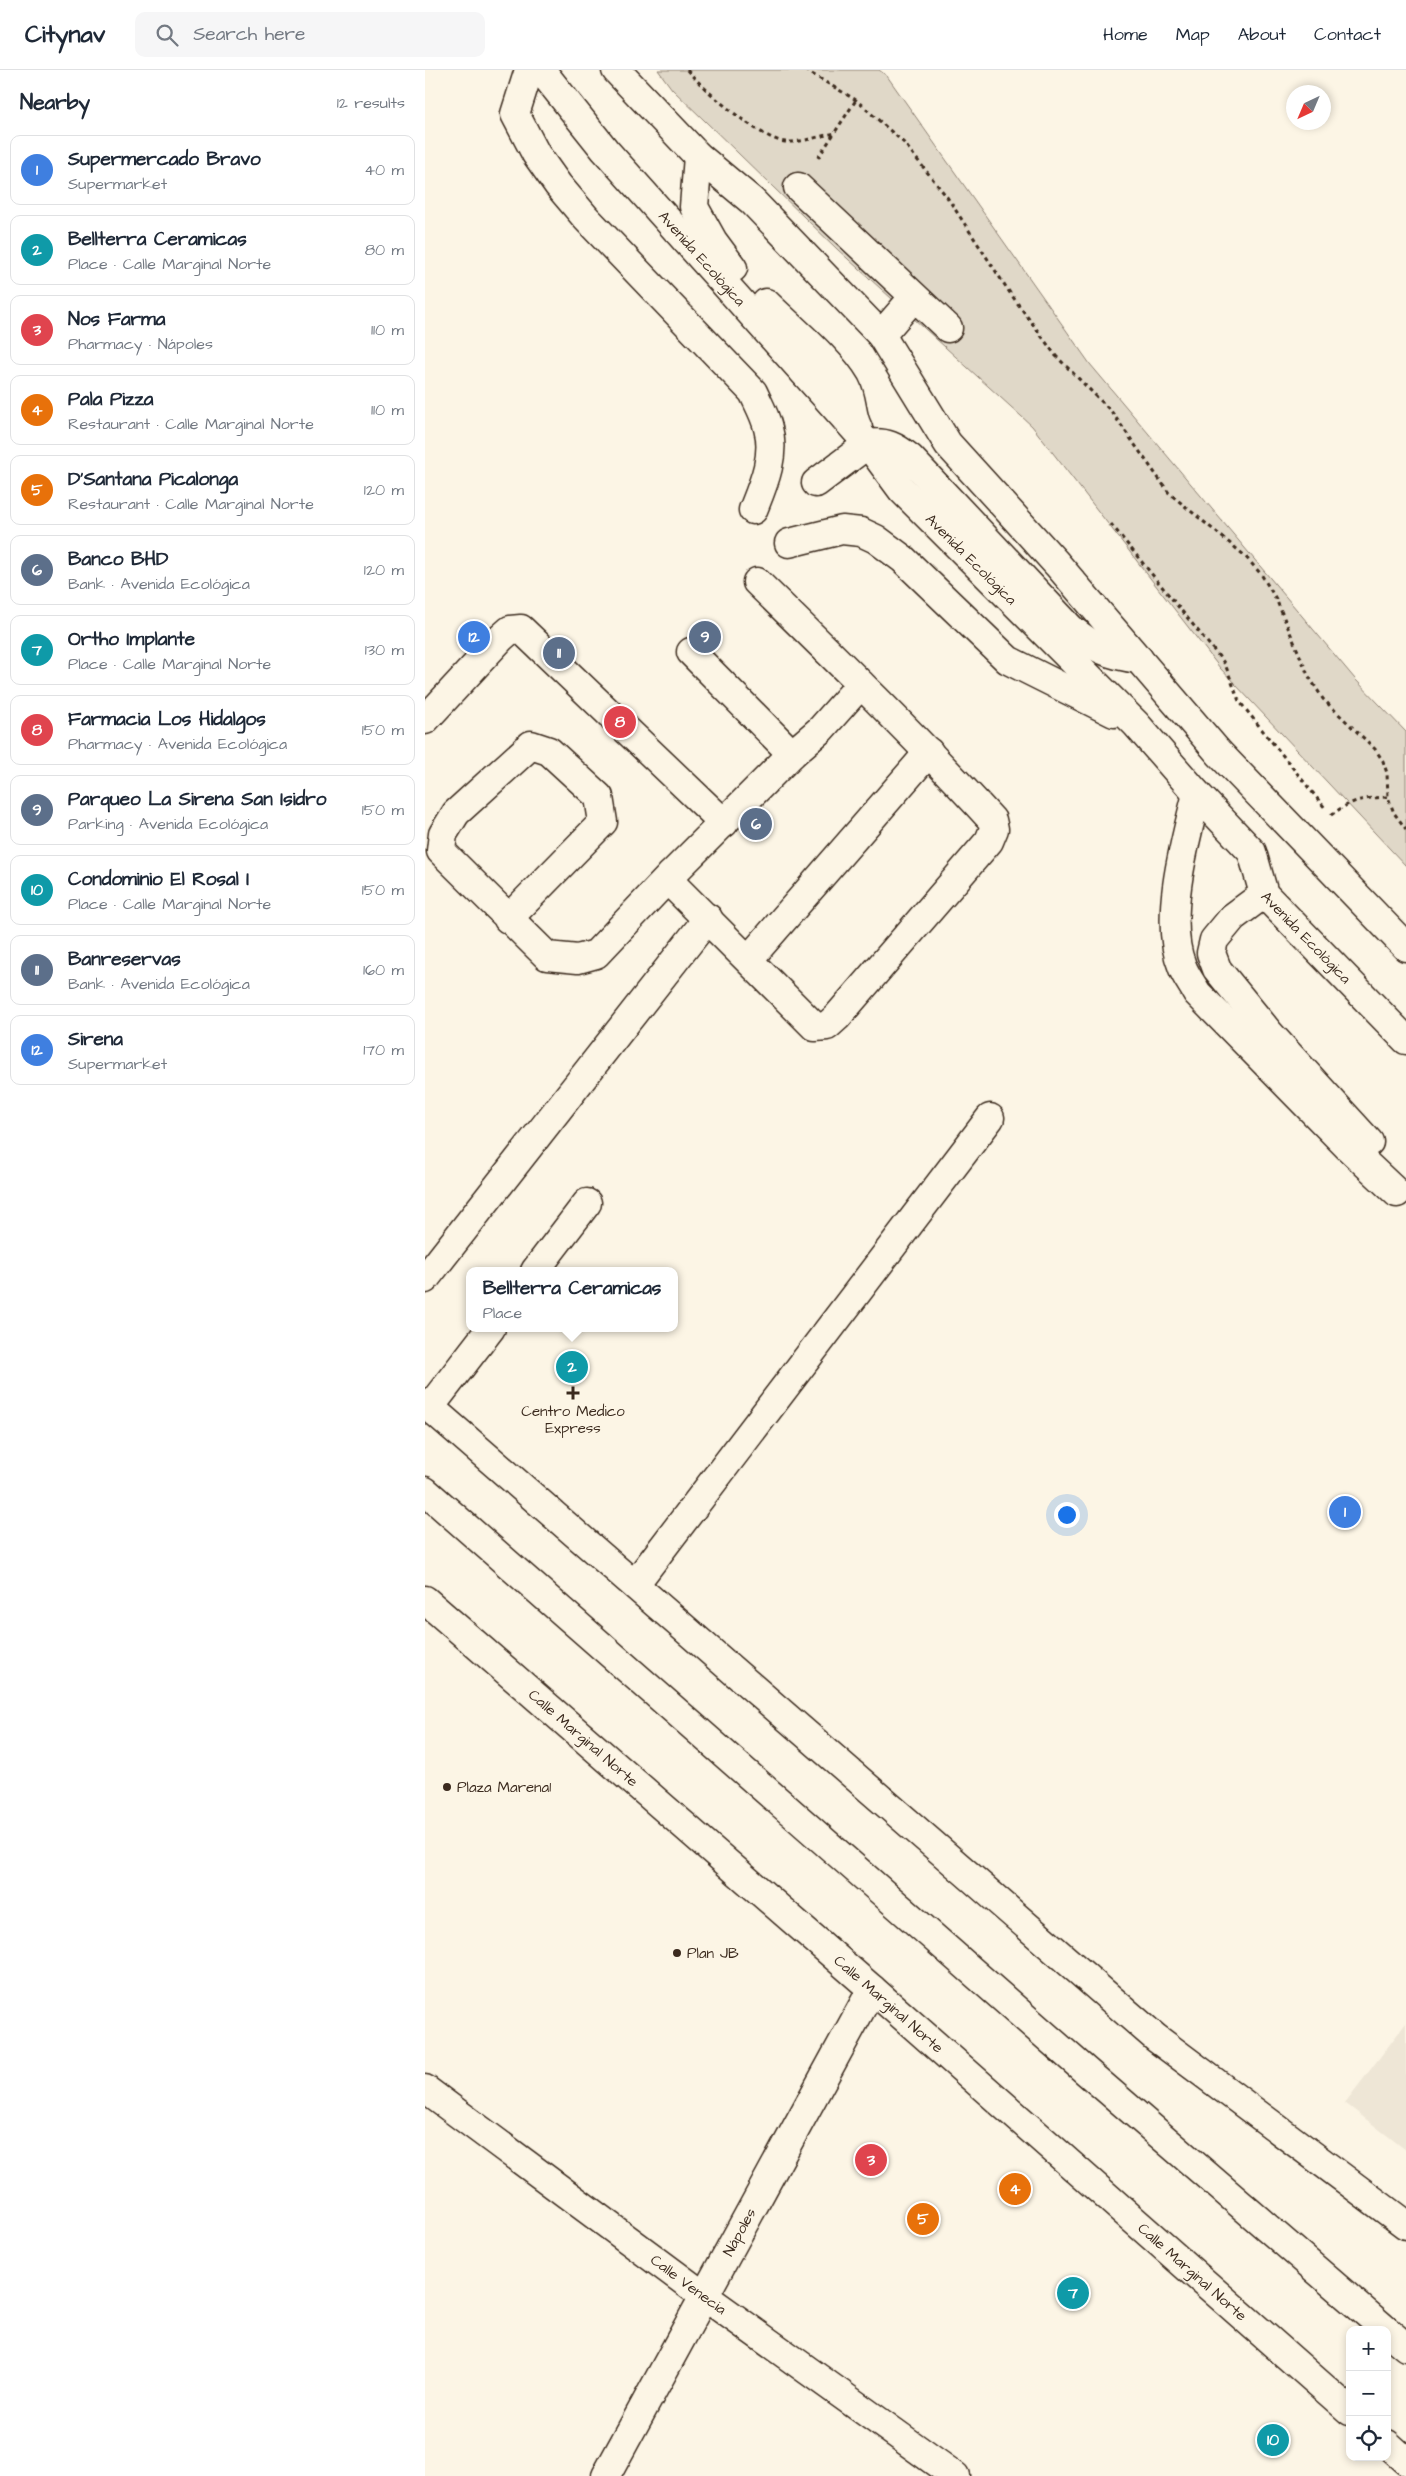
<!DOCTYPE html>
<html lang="en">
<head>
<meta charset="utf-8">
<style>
	:root { --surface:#fff; --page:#f6f6f7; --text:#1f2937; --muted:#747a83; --line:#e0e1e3; --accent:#3b2a1e }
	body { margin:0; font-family:"Architects Daughter",sans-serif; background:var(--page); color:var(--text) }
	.controls { position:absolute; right:15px; bottom:15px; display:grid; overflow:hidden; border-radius:10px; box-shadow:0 2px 8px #0003 }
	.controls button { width:45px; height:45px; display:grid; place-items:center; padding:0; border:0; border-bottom:1px solid var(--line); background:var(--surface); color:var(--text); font:25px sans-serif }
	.compass { position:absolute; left:861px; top:15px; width:45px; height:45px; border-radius:50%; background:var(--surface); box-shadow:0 2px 8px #0003; rotate:224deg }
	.you { position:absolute; left:641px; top:1444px; width:18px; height:18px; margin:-12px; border:4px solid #fff; border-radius:50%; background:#1a73e8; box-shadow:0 0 0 8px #1a73e833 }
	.badge { display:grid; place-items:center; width:32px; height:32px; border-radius:50%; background:var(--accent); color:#fff; font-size:16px; font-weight:700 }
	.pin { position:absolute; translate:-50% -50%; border:2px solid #fff; box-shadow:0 1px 5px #0006 }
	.popup { position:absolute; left:41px; top:1197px; width:212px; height:65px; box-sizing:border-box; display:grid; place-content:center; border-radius:10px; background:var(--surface); filter:drop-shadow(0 1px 4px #0005); font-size:16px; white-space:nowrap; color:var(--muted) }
	.popup b { font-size:19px; color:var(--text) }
	.popup::after { content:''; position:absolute; left:50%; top:100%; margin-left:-10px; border:10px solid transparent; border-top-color:var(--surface) }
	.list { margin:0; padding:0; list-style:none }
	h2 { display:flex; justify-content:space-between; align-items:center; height:65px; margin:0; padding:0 20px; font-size:21px }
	h2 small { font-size:16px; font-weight:400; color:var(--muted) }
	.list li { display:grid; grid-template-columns:32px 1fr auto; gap:15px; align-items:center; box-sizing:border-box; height:70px; margin:0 10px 10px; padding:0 10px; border:1px solid var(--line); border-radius:10px }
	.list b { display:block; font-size:19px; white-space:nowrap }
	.list p { margin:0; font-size:16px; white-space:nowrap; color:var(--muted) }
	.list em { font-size:16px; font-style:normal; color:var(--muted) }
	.icon { flex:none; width:28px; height:28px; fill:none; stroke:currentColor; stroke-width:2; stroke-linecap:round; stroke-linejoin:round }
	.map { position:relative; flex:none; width:981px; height:2406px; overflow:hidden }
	header { display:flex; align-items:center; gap:30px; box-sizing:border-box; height:70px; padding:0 25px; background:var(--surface); border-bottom:1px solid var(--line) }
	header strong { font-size:24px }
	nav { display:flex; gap:28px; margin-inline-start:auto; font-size:18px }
	.search { width:350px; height:45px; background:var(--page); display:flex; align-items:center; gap:12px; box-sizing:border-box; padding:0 18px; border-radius:10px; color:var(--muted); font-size:19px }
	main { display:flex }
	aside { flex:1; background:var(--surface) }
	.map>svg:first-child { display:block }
	.built { fill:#eee6d6 }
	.park { fill:#e0d8c8; stroke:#8e8173 }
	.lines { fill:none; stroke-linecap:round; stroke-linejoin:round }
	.minor-casing { stroke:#3b2a1e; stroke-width:31 }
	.major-casing { stroke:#3b2a1e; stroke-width:31 }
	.path { stroke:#3b2a1e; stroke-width:3; stroke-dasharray:4 4; stroke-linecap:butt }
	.minor { stroke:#fcf5e5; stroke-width:28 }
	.major { stroke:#fcf5e5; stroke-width:28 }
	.poi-dot { fill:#3b2a1e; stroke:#fcf5e5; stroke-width:2 }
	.labels { text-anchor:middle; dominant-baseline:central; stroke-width:5; stroke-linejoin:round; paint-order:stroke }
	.street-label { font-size:15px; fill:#3b2a1e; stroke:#fcf5e5 }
	.poi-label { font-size:15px; fill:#3b2a1e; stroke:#fcf5e5; text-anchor:start }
</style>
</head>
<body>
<header>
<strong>Citynav</strong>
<div class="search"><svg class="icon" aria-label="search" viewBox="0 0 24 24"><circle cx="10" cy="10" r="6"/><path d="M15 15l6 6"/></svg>Search here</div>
<nav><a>Home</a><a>Map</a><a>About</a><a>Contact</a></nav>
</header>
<main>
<aside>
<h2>Nearby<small>12 results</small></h2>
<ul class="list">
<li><span class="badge" style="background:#3f7fe0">1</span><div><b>Supermercado Bravo</b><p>Supermarket</p></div><em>40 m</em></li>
<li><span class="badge" style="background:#0f9aa8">2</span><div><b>Bellterra Ceramicas</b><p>Place · Calle Marginal Norte</p></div><em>80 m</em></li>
<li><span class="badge" style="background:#e0444e">3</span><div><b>Nos Farma</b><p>Pharmacy · Nápoles</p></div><em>110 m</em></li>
<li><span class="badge" style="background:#e8710a">4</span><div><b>Pala Pizza</b><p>Restaurant · Calle Marginal Norte</p></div><em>110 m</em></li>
<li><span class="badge" style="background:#e8710a">5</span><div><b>D'Santana Picalonga</b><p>Restaurant · Calle Marginal Norte</p></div><em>120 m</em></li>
<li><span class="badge" style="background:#5c6f8a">6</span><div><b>Banco BHD</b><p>Bank · Avenida Ecológica</p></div><em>120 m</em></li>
<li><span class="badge" style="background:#0f9aa8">7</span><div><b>Ortho Implante</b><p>Place · Calle Marginal Norte</p></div><em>130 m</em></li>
<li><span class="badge" style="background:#e0444e">8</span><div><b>Farmacia Los Hidalgos</b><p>Pharmacy · Avenida Ecológica</p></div><em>150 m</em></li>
<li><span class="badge" style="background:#5c6f8a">9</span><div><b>Parqueo La Sirena San Isidro</b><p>Parking · Avenida Ecológica</p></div><em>150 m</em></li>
<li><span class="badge" style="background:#0f9aa8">10</span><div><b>Condominio El Rosal I</b><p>Place · Calle Marginal Norte</p></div><em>150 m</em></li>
<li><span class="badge" style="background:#5c6f8a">11</span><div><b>Banreservas</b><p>Bank · Avenida Ecológica</p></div><em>160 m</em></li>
<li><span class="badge" style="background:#3f7fe0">12</span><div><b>Sirena</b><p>Supermarket</p></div><em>170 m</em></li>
</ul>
</aside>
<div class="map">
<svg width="981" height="2406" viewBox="0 0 981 2406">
	<rect width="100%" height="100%" fill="#fcf5e5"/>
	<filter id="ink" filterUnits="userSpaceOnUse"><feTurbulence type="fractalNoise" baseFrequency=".02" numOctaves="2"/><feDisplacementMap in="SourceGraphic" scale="10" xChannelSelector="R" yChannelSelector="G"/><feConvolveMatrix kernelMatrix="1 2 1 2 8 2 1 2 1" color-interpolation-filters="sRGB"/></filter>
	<g filter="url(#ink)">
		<path class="built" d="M981 1953V2080L920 2033Z"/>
		<path class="park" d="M233 0H454L462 6 665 294 930 609 981 662V796L795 598 607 356 412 179 247 19Z"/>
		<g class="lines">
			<g class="minor-casing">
				<g id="minor">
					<path d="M373 117 523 258"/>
					<path d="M456 265 489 227"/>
					<path d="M391 413 443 374"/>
					<path d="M332 512C412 590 492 668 567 750L569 759 564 771 412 947 402 956 390 957 250 817 246 805 367 684 396 659 436 614"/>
					<path d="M266 582 367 684"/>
					<path d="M0 650 76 568 85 560 96 559 299 753"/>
					<path d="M772 724C760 771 738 850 757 896 760 905 767 914 772 923L922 1076 972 1123"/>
					<path d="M839 824 808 847 789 870 786 883 792 899 845 964 944 1072"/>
					<path d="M83 849 178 752 174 727 124 681 106 675 31 743 18 764 16 781 122 886 153 889 171 884 246 805"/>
					<path d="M324 889 504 682"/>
					<path d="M110 1201 162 1133"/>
					<path d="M0 1209 283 848"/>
					<path d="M5 1337 66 1258"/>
					<path d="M210 1514 565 1048"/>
					<path id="s1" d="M0 1530 447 1919 925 2341"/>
					<path id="s2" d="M0 2019 279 2226 530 2406"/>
					<path d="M962 2374 981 2391"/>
					<path id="s3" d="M181 2406 447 1919"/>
				</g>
			</g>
			<g class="major-casing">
				<g id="major">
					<path d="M104 0 90 44 111 84 133 115 161 148 328 322C333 333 340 345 343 358 351 386 338 415 328 440"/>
					<path id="s4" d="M116 0 180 80 443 374 477 420 711 654 772 724 827 782 839 824 981 970"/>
					<path d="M191 0 273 86 327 131 456 265 523 374 632 494 794 683 981 877"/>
					<path d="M273 86 269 137 288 171 308 198"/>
					<path d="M341 233C364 256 405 289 421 317 428 330 426 346 433 358"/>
					<path d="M443 374C461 371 471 377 485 388L646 559C670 578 682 585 714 589"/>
					<path d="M364 473 417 460 436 462 451 469 478 489 583 590 689 643"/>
					<path d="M0 1333 731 1968 981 2155"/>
					<path d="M0 1421 662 2002 961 2260"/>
					<path d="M962 2261 981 2277"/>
				</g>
			</g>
			<g class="path">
				<path d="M262 0C279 20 335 69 360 72 375 73 395 66 410 63"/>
				<path d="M380 0 431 30 479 73 522 127 585 223 631 286 686 341 744 423 819 485 836 504 851 529 883 605 898 629 950 679 958 691 962 703 963 727 969 743 981 759"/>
				<path d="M393 88 431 30"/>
				<path d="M686 454 800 594 814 631 900 738"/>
				<path d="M906 745C927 730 937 728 963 727"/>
			</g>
			<use href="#minor" class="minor"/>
			<use href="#major" class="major"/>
		</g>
	</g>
	<g class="poi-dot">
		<path d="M145.5 1315.5h5v5h5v5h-5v5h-5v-5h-5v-5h5z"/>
		<circle cx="22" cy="1717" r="5"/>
		<circle cx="252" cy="1883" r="5"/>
	</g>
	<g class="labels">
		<g class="street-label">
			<text stroke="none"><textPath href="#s4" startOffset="248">Avenida Ecológica</textPath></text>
			<text stroke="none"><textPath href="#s4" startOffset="652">Avenida Ecológica</textPath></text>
			<text stroke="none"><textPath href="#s4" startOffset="1162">Avenida Ecológica</textPath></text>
			<text stroke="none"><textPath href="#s1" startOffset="210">Calle Marginal Norte</textPath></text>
			<text stroke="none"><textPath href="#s1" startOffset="615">Calle Marginal Norte</textPath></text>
			<text stroke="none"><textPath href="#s3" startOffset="278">Nápoles</textPath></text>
			<text stroke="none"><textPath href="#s1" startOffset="1020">Calle Marginal Norte</textPath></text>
			<text stroke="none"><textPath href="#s2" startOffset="328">Calle Venecia</textPath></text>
		</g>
		<g class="poi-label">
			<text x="148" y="1341" text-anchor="middle">Centro Medico<tspan x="148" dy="17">Express</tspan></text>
			<text x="32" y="1717">Plaza Marena1</text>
			<text x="262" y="1883">Plan JB</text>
		</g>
	</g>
</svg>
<div class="controls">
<button>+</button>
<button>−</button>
<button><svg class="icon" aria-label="locate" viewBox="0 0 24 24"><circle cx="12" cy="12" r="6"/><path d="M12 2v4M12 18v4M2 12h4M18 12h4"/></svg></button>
</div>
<svg class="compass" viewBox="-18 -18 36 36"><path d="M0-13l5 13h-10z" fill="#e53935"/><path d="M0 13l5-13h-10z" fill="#747a83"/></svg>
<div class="you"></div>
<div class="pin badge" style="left:920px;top:1442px;background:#3f7fe0">1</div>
<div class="pin badge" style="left:147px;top:1297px;background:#0f9aa8">2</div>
<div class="popup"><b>Bellterra Ceramicas</b>Place</div>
<div class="pin badge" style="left:446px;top:2090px;background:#e0444e">3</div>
<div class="pin badge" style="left:590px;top:2119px;background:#e8710a">4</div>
<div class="pin badge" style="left:498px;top:2149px;background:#e8710a">5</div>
<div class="pin badge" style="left:331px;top:754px;background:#5c6f8a">6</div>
<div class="pin badge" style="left:648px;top:2223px;background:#0f9aa8">7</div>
<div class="pin badge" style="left:195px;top:652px;background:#e0444e">8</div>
<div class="pin badge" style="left:280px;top:567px;background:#5c6f8a">9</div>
<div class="pin badge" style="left:848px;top:2370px;background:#0f9aa8">10</div>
<div class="pin badge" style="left:134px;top:583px;background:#5c6f8a">11</div>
<div class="pin badge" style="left:49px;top:567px;background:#3f7fe0">12</div>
</div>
</main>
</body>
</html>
